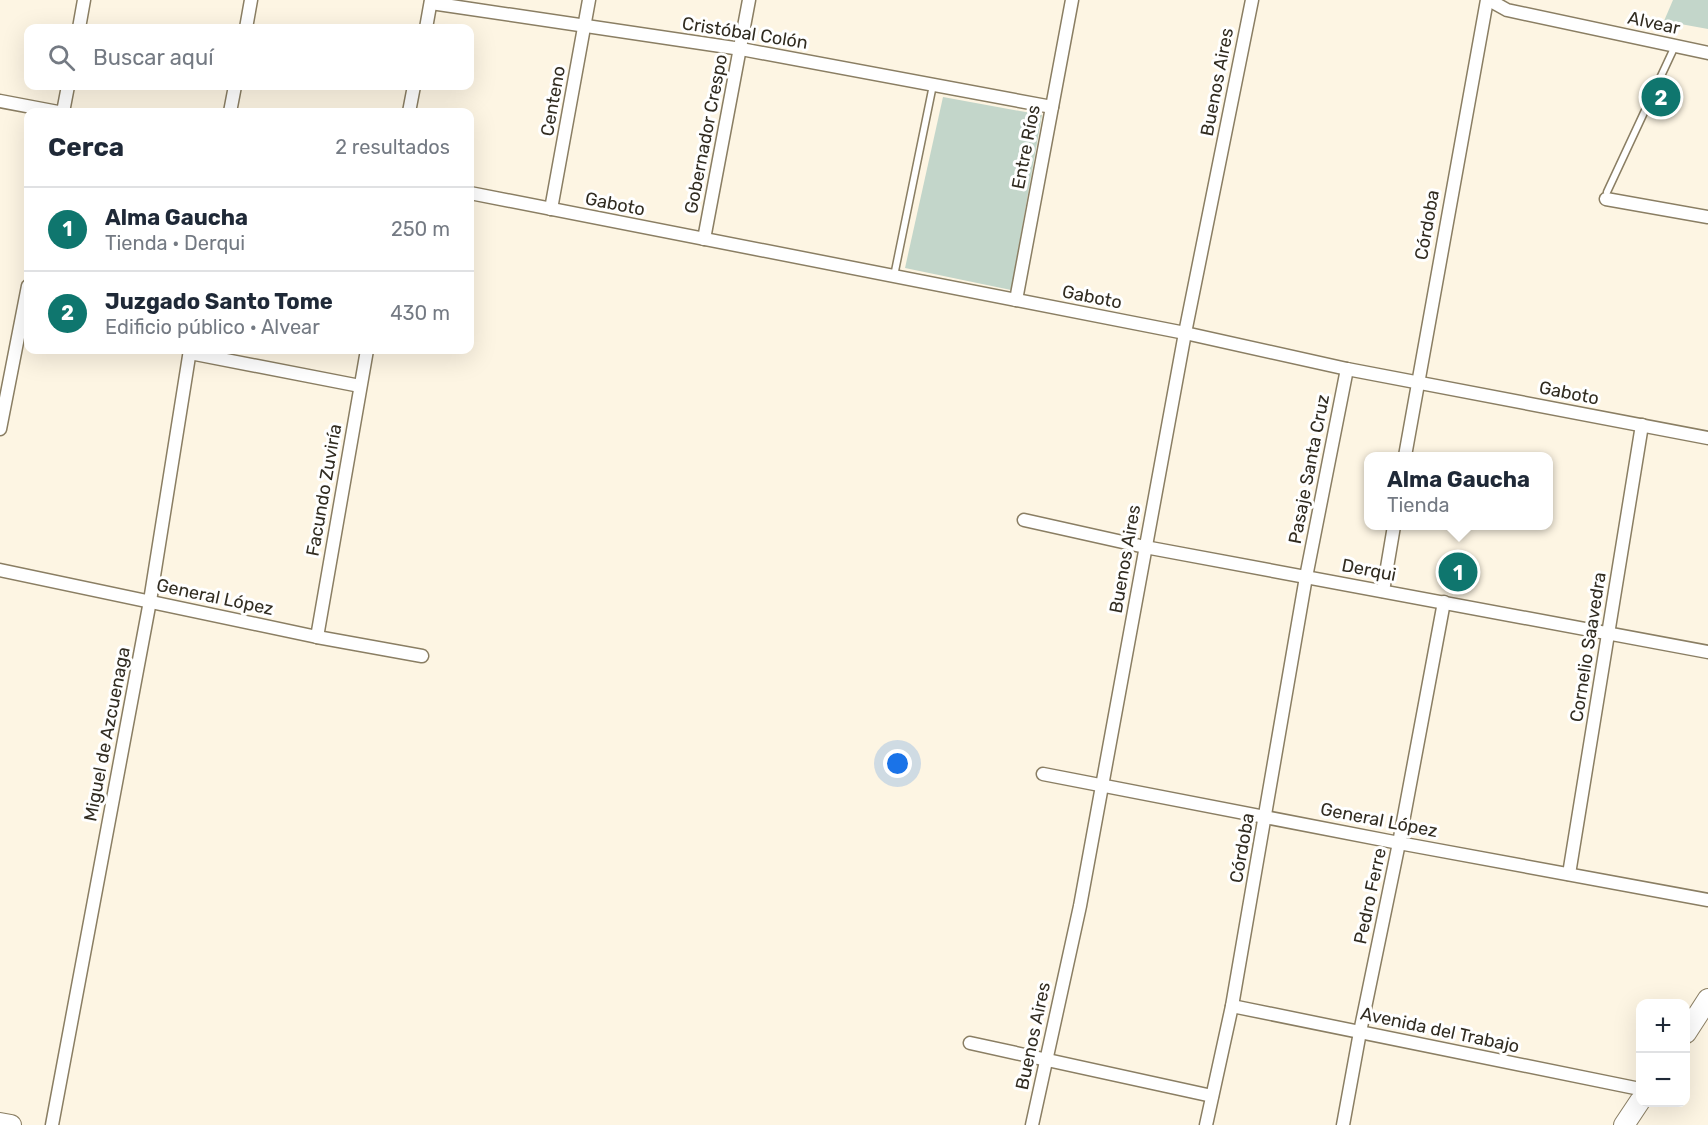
<!DOCTYPE html>
<html lang="es">
<head>
<meta charset="utf-8">
<style>
	:root { --surface:#fff; --page:#f2f2f3; --text:#1f2937; --muted:#747a83; --line:#e0e1e3; --accent:#0f766e }
	body { margin:0; font-family:Rubik,sans-serif; background:var(--page); color:var(--text) }
	.controls { position:absolute; right:18px; bottom:18px; display:grid; overflow:hidden; border-radius:12px; box-shadow:0 6px 24px #0002 }
	.controls button { width:54px; height:54px; display:grid; place-items:center; padding:0; border:0; border-bottom:2px solid var(--line); background:var(--surface); color:var(--text); font:30px sans-serif }
	.you { position:absolute; left:898px; top:764px; width:21px; height:21px; margin:-15px; border:4px solid #fff; border-radius:50%; background:#1a73e8; box-shadow:0 0 0 9px #1a73e833 }
	.badge { display:grid; place-items:center; width:39px; height:39px; border-radius:50%; background:var(--accent); color:#fff; font-size:20px; font-weight:700 }
	.pin { position:absolute; translate:-50% -50%; border:3px solid #fff; box-shadow:0 2px 6px #0006 }
	.popup { position:absolute; left:1364px; top:452px; width:189px; height:78px; box-sizing:border-box; display:grid; place-content:center; border-radius:12px; background:var(--surface); filter:drop-shadow(0 2px 4px #0005); font-size:20px; white-space:nowrap; color:var(--muted) }
	.popup b { font-size:22px; color:var(--text) }
	.popup::after { content:''; position:absolute; left:50%; top:100%; margin-left:-12px; border:12px solid transparent; border-top-color:var(--surface) }
	.list { margin:0; padding:0; list-style:none }
	h2 { display:flex; justify-content:space-between; align-items:center; height:78px; margin:0; padding:0 24px; font-size:26px }
	h2 small { font-size:20px; font-weight:400; color:var(--muted) }
	.list li { display:grid; grid-template-columns:39px 1fr auto; gap:18px; align-items:center; box-sizing:border-box; height:84px; padding:0 24px; border-top:2px solid var(--line) }
	.list b { display:block; font-size:22px; white-space:nowrap }
	.list p { margin:0; font-size:20px; white-space:nowrap; color:var(--muted) }
	.list em { font-size:20px; font-style:normal; color:var(--muted) }
	.icon { flex:none; width:33px; height:33px; fill:none; stroke:currentColor; stroke-width:2; stroke-linecap:round; stroke-linejoin:round }
	.map { position:relative; flex:none; width:1708px; height:1125px; overflow:hidden }
	.search { position:absolute; background:var(--surface); box-shadow:0 6px 24px #0002; left:24px; top:24px; width:450px; height:66px; display:flex; align-items:center; gap:15px; box-sizing:border-box; padding:0 21px; border-radius:12px; color:var(--muted); font-size:22px }
	.panel { position:absolute; background:var(--surface); box-shadow:0 6px 24px #0002; left:24px; top:108px; width:450px; height:246px; border-radius:12px }
	.map>svg:first-child { display:block }
	.green { fill:#c3d6ca }
	.lines { fill:none; stroke-linecap:round; stroke-linejoin:round }
	.lane-casing { stroke:#8a7e63; stroke-width:9 }
	.street-casing { stroke:#8a7e63; stroke-width:15 }
	.primary-casing { stroke:#8a7e63; stroke-width:22 }
	.lane { stroke:#fff; stroke-width:6 }
	.street { stroke:#fff; stroke-width:12 }
	.primary { stroke:#fff; stroke-width:20 }
	.labels { text-anchor:middle; dominant-baseline:central; stroke-width:6; stroke-linejoin:round; paint-order:stroke }
	.street-label { font-size:18px; fill:#312c21; stroke:#fff }
</style>
</head>
<body>
<div class="map">
<svg width="1708" height="1125" viewBox="0 0 1708 1125">
	<rect width="100%" height="100%" fill="#fdf5e3"/>
	<g class="green">
		<path d="M1673 0H1708V29L1664 21Z"/>
		<path d="M943 97 1042 115 1011 290 905 268Z"/>
	</g>
	<g class="lines">
		<g class="lane-casing">
			<g id="lane">
				<path d="M1607 192 1675 46"/>
				<path d="M894 276 933 85"/>
			</g>
		</g>
		<g class="street-casing">
			<g id="street">
				<path d="M1489 0 1507 10 1708 53"/>
				<path d="M431 3 741 49 1052 107"/>
				<path d="M79 28 84 0"/>
				<path d="M246 28 251 0"/>
				<path d="M426 28 431 0"/>
				<path d="M0 101 58 112"/>
				<path d="M63 112 68 86"/>
				<path d="M230 112 235 86"/>
				<path d="M409 112 414 86"/>
				<path d="M470 193 1185 333 1347 369 1708 438"/>
				<path d="M1606 199 1708 217"/>
				<path d="M551 209 589 0"/>
				<path d="M704 239 749 0"/>
				<path d="M1016 300 1072 0"/>
				<path d="M190 353 360 386"/>
				<path d="M0 429 28 286"/>
				<path d="M1405 456 1487 0"/>
				<path d="M1024 520 1145 547 1708 652"/>
				<path d="M0 570 317 637 422 656"/>
				<path d="M1383 591 1394 526"/>
				<path d="M317 637 367 350"/>
				<path d="M1043 774 1399 843 1708 900"/>
				<path d="M1569 874 1642 425"/>
				<path d="M1232 1006 1640 1089"/>
				<path d="M970 1043 1212 1096"/>
				<path d="M52 1125 150 601 190 350"/>
				<path d="M1032 1125 1080 906 1185 333 1252 0"/>
				<path d="M1206 1125 1232 1006 1306 577 1347 369"/>
				<path d="M1343 1125 1360 1032 1399 843 1444 602"/>
			</g>
		</g>
		<g class="primary-casing">
			<g id="primary">
				<path d="M1686 1033 1708 999"/>
				<path d="M0 1123 11 1125"/>
				<path d="M1624 1125 1640 1101"/>
			</g>
		</g>
		<use href="#lane" class="lane"/>
		<use href="#street" class="street"/>
		<use href="#primary" class="primary"/>
	</g>
	<g class="labels">
		<g class="street-label">
			<text transform="translate(1654 23) rotate(12)">Alvear</text>
			<text transform="translate(745 33) rotate(9)">Cristóbal Colón</text>
			<text transform="translate(1217 82) rotate(-79)">Buenos Aires</text>
			<text transform="translate(553 101) rotate(-80)">Centeno</text>
			<text transform="translate(706 134) rotate(-79)">Gobernador Crespo</text>
			<text transform="translate(1026 147) rotate(-79)">Entre Ríos</text>
			<text transform="translate(615 204) rotate(11)">Gaboto</text>
			<text transform="translate(1427 225) rotate(-80)">Córdoba</text>
			<text transform="translate(1092 297) rotate(11)">Gaboto</text>
			<text transform="translate(1569 393) rotate(11)">Gaboto</text>
			<text transform="translate(1309 469) rotate(-79)">Pasaje Santa Cruz</text>
			<text transform="translate(324 490) rotate(-80)">Facundo Zuviría</text>
			<text transform="translate(1125 559) rotate(-80)">Buenos Aires</text>
			<text transform="translate(1369 570) rotate(11)">Derqui</text>
			<text transform="translate(215 597) rotate(12)">General López</text>
			<text transform="translate(1588 647) rotate(-81)">Cornelio Saavedra</text>
			<text transform="translate(107 734) rotate(-79)">Miguel de Azcuenaga</text>
			<text transform="translate(1379 820) rotate(11)">General López</text>
			<text transform="translate(1242 848) rotate(-80)">Córdoba</text>
			<text transform="translate(1370 896) rotate(-78)">Pedro Ferre</text>
			<text transform="translate(1440 1030) rotate(12)">Avenida del Trabajo</text>
			<text transform="translate(1033 1036) rotate(-78)">Buenos Aires</text>
		</g>
	</g>
</svg>
<div class="controls">
<button>+</button>
<button>−</button>
</div>
<div class="you"></div>
<div class="pin badge" style="left:1458px;top:572px">1</div>
<div class="popup"><b>Alma Gaucha</b>Tienda</div>
<div class="pin badge" style="left:1661px;top:97px">2</div>
<div class="search"><svg class="icon" aria-label="search" viewBox="0 0 24 24"><circle cx="10" cy="10" r="6"/><path d="M15 15l6 6"/></svg>Buscar aquí</div>
<section class="panel">
<h2>Cerca<small>2 resultados</small></h2>
<ul class="list">
<li><span class="badge">1</span><div><b>Alma Gaucha</b><p>Tienda · Derqui</p></div><em>250 m</em></li>
<li><span class="badge">2</span><div><b>Juzgado Santo Tome</b><p>Edificio público · Alvear</p></div><em>430 m</em></li>
</ul>
</section>
</div>
</body>
</html>
